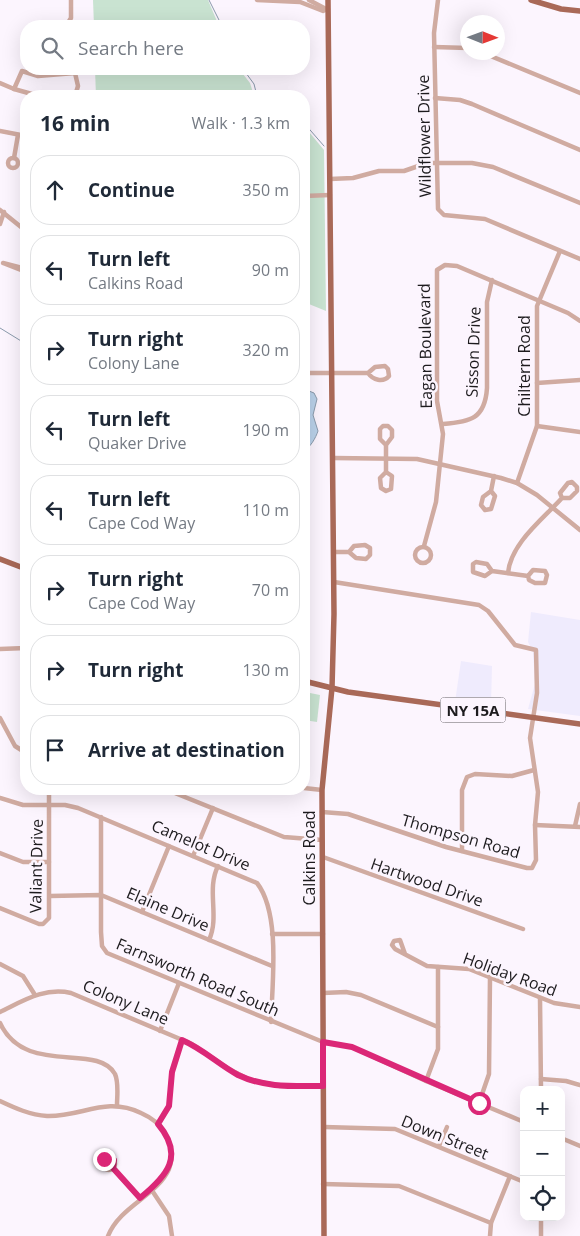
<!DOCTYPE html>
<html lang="en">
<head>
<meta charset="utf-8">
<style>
	:root { --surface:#fff; --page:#f2f2f3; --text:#1f2937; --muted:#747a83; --line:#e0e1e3 }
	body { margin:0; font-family:"Open Sans",sans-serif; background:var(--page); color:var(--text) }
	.controls { position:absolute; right:15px; bottom:15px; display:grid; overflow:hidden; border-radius:10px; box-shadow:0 5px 20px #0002 }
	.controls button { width:45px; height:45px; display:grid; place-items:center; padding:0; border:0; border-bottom:1px solid var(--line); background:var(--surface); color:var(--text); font:25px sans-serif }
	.compass { position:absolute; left:460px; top:15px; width:45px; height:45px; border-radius:50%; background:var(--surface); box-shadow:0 5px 20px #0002; rotate:91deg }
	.stop { position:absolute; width:15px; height:15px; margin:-11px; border:4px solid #db2777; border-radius:50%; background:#fff }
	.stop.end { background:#db2777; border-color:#fff; box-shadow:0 1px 5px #0008 }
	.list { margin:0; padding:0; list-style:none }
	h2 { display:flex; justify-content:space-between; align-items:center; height:65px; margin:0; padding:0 20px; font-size:21px }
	h2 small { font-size:16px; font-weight:400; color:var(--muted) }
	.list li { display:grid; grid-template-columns:32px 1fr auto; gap:15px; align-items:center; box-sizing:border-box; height:70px; margin:0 10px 10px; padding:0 10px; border:1px solid var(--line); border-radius:20px }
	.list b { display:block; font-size:19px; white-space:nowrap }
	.list p { margin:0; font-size:16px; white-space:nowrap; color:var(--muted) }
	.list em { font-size:16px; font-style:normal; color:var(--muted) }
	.icon { flex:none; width:28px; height:28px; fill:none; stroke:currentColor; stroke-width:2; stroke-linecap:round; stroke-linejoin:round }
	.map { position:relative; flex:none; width:580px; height:1236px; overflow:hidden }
	.search { position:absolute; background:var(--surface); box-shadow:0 5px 20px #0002; left:20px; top:20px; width:290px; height:55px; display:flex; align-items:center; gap:12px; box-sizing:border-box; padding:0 18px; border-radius:20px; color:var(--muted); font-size:19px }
	.panel { position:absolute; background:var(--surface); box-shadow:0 5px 20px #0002; left:20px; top:90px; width:290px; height:705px; border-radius:20px }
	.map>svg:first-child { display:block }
	.commercial { fill:#efebfd }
	.green { fill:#c9e3d1 }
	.water { fill:#bad2ea; stroke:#8b9bad }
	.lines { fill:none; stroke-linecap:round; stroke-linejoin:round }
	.stream { stroke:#8b9bad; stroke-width:1 }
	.minor { stroke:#d0aba1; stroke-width:4.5 }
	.major { stroke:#a96958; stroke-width:5.5 }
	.route { stroke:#db2777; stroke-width:6 }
	.labels { text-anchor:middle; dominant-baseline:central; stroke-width:5; stroke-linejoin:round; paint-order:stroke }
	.shield { fill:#fcf5fe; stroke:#605c61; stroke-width:1 }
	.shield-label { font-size:15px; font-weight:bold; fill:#1d1b1e }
	.street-label { font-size:16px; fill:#1d1b1e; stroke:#fcf5fe }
</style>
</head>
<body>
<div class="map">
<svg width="580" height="1236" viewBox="0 0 580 1236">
	<rect width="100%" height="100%" fill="#fcf5fe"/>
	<g class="commercial">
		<path d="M531 612 580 620V716L528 709 535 684 533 652 528 642Z"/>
		<path d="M461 661 492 666 491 706 455 702Z"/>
	</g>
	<g class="green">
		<path d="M93 0H208L219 26H94Z"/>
		<path d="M95 69H239L250 83 254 96H96Z"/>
		<path d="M304 126 324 150 326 311 304 302Z"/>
		<path d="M305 692 320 695 317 722 304 720Z"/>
	</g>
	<path class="water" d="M304 389 314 393 317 399 313 415 318 431C316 437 310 449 304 449Z"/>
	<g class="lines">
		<g class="stream">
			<path d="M209 0 222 26"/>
			<path d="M243 69 254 84 257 96"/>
			<path d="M304 123 324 146"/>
			<path d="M0 328 26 344"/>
		</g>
		<g class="minor">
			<path d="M257 0 300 2 323 11 328 9"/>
			<path d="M309 0 326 9"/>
			<path d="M438 0 434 33 438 209 444 215 485 219 580 259"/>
			<path d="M66 26 71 18V0"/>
			<path d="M434 47 468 48"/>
			<path d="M481 52 580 93"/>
			<path d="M0 83 14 89"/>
			<path d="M39 96 14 89 22 71 38 76 75 73 78 86 75 96"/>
			<path d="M435 98 460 100 472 104 580 150"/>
			<path d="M0 131 26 136"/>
			<path d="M14 158 18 135"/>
			<circle cx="13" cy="163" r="5"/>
			<path d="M330 179 353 178 379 171H404L427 163H472L493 167 580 203"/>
			<path d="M304 196 330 195"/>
			<path d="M0 210 26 231"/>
			<path d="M0 224 4 212"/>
			<path d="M26 269 3 263 26 272"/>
			<path d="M304 373H368C373 380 383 383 389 376L388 369 385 366 375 367 368 373"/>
			<path d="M537 383 580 380"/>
			<path d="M443 424C470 422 485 419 487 388V302L492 280"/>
			<path d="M537 426 580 432"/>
			<path d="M386 445 380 439V429L383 426H388L392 430V437L386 445V472L380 478 381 488 386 491 391 489 392 476 386 472"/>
			<path d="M333 458 417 459 501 478 517 483 537 495 580 530"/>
			<path d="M517 483 537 426V306L560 251"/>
			<path d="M491 491 495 496 491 509 485 510 481 505 483 497 491 491 494 476"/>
			<path d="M424 546 436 502 443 434 437 401V270L445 265 457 266 568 313 580 321"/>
			<circle cx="423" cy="555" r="8"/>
			<path d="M334 552H349L356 558 366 559 370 555V548L365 545 354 546 349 552"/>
			<path d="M492 571 485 576 473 572V564L476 562 487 564 492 571 528 576 529 580 535 583H545L547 575 545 571 533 570 528 576"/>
			<path d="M508 573C511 543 543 519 562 498H570L577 491V487L572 482 568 483 560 493 562 498"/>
			<path d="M0 649 26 648"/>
			<path d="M0 718 15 746 26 753"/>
			<path d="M304 788 322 790"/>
			<path d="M165 789 284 837 322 840"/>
			<path d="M0 798 23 805H65L78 808 257 883C281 914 272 984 271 1022"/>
			<path d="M322 812 348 814 446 847 527 868H532L536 860 535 825 538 792 530 738 537 693 536 650 515 645 488 611 479 605 334 582"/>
			<path d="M101 817V932L102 946 107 953 323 1042 352 1047 426 1081 524 1122"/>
			<path d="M535 825 580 827"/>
			<path d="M575 826 580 804"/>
			<path d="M462 851V790L467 777 475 774 512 776 534 770"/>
			<path d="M0 853 23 862H49"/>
			<path d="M193 856 213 808"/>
			<path d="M323 857 523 929"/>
			<path d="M50 896 101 895 272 966"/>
			<path d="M0 908 39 924H43L49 918V789"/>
			<path d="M142 912 169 846"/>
			<path d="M272 934H323"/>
			<path d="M209 940C220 916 206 890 218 866"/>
			<path d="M405 954 400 940 394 941 392 945 395 949 427 966 469 969 554 1003 580 1007"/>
			<path d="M0 964 23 976 35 995"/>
			<path d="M323 993 346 992 361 995 438 1027"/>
			<path d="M540 998 541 1090"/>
			<path d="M0 1012C23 1001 44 987 71 993L192 1044 229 1069 250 1080 280 1086H323"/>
			<path d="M0 1023C25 1077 97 1042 115 1074 119 1083 117 1096 117 1105"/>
			<path d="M160 1031 179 983"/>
			<path d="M541 1079 566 1081 580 1085"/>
			<path d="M426 1081 438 1049V967"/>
			<path d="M0 1101C15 1108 30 1115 47 1116 82 1117 105 1096 141 1113 150 1117 159 1123 164 1132 171 1143 174 1156 169 1169 157 1196 120 1206 108 1236"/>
			<path d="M479 1103 489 1074 490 977"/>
			<path d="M158 1124 169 1106 172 1072 182 1040"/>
			<path d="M324 1127 395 1129 524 1182"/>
			<path d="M561 1138 580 1146"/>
			<path d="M439 1146 447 1127"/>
			<circle cx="109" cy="1164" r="6"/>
			<path d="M113 1169 140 1198"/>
			<path d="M323 1184 399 1186 491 1223"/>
			<path d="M151 1189 169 1216 172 1236"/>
			<path d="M490 1236 491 1223 510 1176"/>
			<path d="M541 1236V1217"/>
		</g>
		<g class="major">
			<path d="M531 0 561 9 580 11"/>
			<path d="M0 559 26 569"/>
			<path d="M304 681 348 692 580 724"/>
			<path d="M324 1236 322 790 332 688 334 614 328 0"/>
		</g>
	</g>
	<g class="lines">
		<path class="route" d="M104 1159 111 1158 114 1160 113 1168 140 1198C167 1176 185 1156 158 1124L169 1106 172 1072 182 1040C203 1049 218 1064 238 1075 265 1088 294 1086 323 1086V1042L352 1047 479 1103"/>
	</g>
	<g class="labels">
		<rect class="shield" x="440.5" y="697.5" width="65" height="25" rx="4"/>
		<g class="shield-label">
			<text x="473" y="710">NY 15A</text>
		</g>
		<g class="street-label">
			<text transform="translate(424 136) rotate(-91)">Wildflower Drive</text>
			<text transform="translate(425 346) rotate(-91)">Eagan Boulevard</text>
			<text transform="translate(473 352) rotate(-88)">Sisson Drive</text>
			<text transform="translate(524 366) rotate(-90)">Chiltern Road</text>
			<text transform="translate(461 836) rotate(16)">Thompson Road</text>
			<text transform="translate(201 845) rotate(23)">Camelot Drive</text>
			<text transform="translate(309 858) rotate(-90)">Calkins Road</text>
			<text transform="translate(36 866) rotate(-89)">Valiant Drive</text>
			<text transform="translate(427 882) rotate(19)">Hartwood Drive</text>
			<text transform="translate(168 909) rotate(23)">Elaine Drive</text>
			<text transform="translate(510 974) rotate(20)">Holiday Road</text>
			<text transform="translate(198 977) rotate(23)">Farnsworth Road South</text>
			<text transform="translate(126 1002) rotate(23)">Colony Lane</text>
			<text transform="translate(445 1137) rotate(22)">Down Street</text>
		</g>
	</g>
</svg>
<div class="controls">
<button>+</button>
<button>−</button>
<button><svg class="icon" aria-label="locate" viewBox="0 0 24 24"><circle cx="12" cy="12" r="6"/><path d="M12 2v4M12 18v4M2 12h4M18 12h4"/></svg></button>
</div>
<svg class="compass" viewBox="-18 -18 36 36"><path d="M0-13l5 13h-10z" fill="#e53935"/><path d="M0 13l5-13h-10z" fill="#747a83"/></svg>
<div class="stop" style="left:479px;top:1103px"></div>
<div class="stop end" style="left:104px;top:1159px"></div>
<div class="search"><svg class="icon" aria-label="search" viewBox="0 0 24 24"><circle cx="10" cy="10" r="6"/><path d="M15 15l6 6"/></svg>Search here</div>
<section class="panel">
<h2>16 min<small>Walk · 1.3 km</small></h2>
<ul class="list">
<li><svg class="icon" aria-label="ahead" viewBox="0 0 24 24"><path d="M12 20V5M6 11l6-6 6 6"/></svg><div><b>Continue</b></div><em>350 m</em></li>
<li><svg class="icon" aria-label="left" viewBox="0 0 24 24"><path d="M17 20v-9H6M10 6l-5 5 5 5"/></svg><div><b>Turn left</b><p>Calkins Road</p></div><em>90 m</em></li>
<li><svg class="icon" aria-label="right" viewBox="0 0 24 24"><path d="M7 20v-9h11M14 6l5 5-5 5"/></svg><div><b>Turn right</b><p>Colony Lane</p></div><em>320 m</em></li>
<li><svg class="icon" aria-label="left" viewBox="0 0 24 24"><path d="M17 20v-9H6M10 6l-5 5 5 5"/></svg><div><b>Turn left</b><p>Quaker Drive</p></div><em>190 m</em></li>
<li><svg class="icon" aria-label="left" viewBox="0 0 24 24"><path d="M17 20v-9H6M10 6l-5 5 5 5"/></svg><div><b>Turn left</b><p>Cape Cod Way</p></div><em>110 m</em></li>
<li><svg class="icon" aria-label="right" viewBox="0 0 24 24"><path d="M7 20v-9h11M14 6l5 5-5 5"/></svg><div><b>Turn right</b><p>Cape Cod Way</p></div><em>70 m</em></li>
<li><svg class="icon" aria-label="right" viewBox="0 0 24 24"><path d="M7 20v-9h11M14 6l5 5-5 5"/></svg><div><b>Turn right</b></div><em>130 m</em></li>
<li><svg class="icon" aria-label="arrive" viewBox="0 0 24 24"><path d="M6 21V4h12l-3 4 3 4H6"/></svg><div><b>Arrive at destination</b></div></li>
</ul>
</section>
</div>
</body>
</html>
